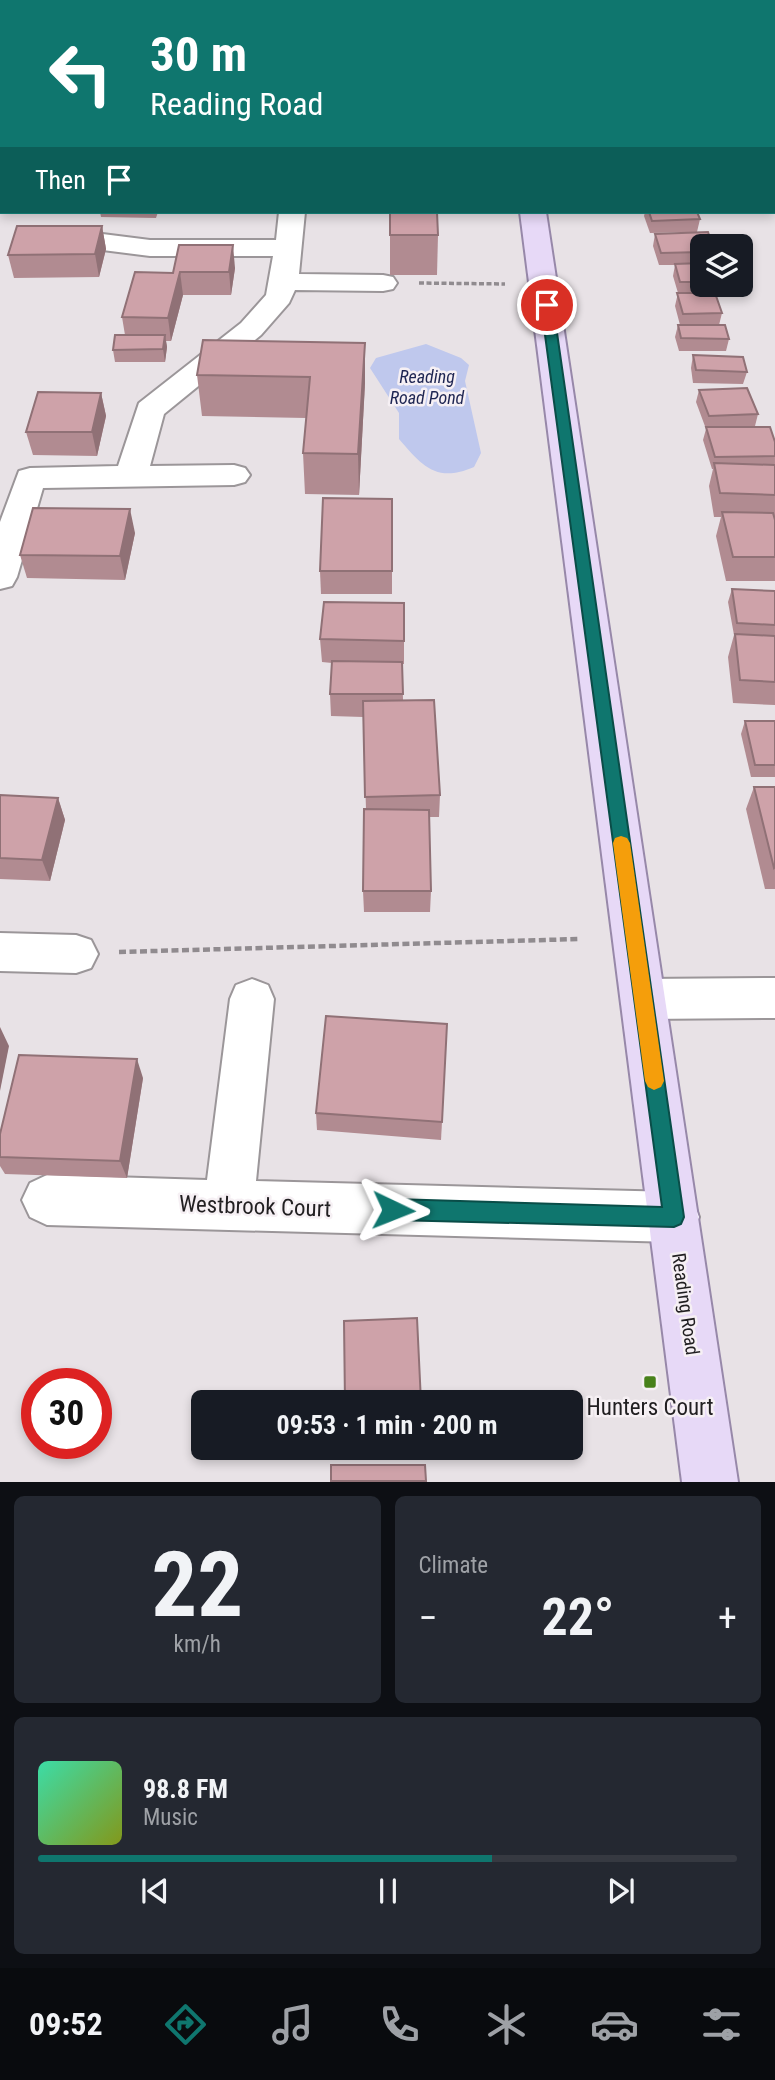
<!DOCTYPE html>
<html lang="en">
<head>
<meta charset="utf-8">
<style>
  body { margin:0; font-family:"Roboto Condensed",sans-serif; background:#242831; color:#f1f3f6; height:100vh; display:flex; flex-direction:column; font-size:26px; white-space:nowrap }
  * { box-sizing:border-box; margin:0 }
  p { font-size:23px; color:#9ea1a6 }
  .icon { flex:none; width:38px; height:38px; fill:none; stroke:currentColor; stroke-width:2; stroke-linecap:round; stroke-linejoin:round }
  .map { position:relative; height:1482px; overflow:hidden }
  .sheet { display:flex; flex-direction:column; gap:14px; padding:14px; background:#0d0f14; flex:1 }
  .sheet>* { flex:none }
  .banner { position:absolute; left:0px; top:0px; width:775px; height:214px; box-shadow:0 4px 10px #0003; background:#0f766e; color:#fff; overflow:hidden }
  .controls { position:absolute; left:690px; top:234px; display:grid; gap:14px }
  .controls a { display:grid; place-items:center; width:63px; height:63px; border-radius:10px; background:#171b24; box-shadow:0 4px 10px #0003; font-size:35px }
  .speed { position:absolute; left:21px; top:1368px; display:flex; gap:14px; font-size:35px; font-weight:700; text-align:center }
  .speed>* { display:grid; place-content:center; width:91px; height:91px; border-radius:50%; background:#171b24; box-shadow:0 4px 10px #0003; line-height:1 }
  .speed .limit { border:10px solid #d22; background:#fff; color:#111 }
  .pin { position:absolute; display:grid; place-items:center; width:60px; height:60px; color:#fff; margin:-30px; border:4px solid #fff; border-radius:50%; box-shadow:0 2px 7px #0007 }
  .me { position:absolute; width:77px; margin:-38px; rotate:92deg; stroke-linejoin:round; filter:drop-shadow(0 0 5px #0008) }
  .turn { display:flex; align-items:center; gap:24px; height:147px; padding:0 35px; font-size:32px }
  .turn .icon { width:91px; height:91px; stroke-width:2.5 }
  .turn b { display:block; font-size:49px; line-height:60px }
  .then { display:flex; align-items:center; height:66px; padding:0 35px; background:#0003; gap:14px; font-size:26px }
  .big { font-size:52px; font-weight:700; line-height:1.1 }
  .sheet .card { flex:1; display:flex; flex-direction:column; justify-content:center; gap:10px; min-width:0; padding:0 24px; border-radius:10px; background:#242831 }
  .sheet .dial { align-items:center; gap:0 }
  .dial b { font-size:91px; line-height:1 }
  .song { display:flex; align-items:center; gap:21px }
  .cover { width:84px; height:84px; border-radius:10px; background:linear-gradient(135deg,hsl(160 70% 55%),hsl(70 70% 35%)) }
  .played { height:7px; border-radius:4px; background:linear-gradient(90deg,#0f766e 65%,#363941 65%) }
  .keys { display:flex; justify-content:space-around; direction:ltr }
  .heat { display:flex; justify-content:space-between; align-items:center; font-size:38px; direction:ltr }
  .sheet .tiles { flex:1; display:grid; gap:14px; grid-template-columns:1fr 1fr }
  .card:last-child { grid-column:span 2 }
  .trip { position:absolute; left:191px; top:1390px; width:392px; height:70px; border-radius:10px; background:#171b24; box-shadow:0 4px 10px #0003; font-weight:700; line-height:70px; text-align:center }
  .tab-bar { display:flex; height:112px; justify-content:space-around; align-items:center; background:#090b0e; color:#9ea1a6 }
  .tab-bar .icon { width:49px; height:49px }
  .tab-bar .current { color:#0f766e }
  .tab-bar b { font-size:32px; color:#f1f3f6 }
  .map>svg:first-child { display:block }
</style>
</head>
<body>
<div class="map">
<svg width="775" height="1482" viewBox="0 0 775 1482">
  <rect width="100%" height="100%" fill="#e8e2e6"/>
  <path fill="#bfc8ed" d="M426,344L461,358L469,365L465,381L481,453L474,467C437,483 423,467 399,439V413L370,368L376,358Z"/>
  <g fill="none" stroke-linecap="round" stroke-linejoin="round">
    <g stroke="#9b9699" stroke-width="4">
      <g id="minor">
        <path d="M10,0H30L9,2Z"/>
        <path d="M720,0H745L719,2Z"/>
        <path d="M0,18H2L0,33Z"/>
        <rect x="0" y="144" width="2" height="14"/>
        <path d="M279,212H305L299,274L383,275L393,277L397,283L393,289L383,291L295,290L289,303L261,335L164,414L150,466L234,465L245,468L250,475L245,482L234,485L43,488L17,577L12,586L0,589V522L19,471L30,468L118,466L139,403L241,323L266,295L273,256H150L55,244L46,242L42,236L46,230L55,228L150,240H276Z"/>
        <path d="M0,933L76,935L91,940L98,954L91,968L76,973L0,971Z"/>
        <path d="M775,978V1018L643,1019L627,1013L621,999L627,985L643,979Z"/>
        <path d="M252,979L268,985L274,999L256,1181L674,1192L692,1199L699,1217L692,1235L674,1242L47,1225L30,1217L22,1200L30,1183L47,1175L207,1180L230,999L236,985Z"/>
      </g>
    </g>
    <g stroke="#9788a9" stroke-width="4">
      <g id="major">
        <rect x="491" y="0" width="20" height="2"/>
        <path d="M520,212H546L738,1482H682Z"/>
      </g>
    </g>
    <path stroke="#908b8f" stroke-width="3.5" stroke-dasharray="5 2.5" stroke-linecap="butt" d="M419,283L505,284"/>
    <path stroke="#908b8f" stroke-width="4.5" stroke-dasharray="7 3.5" stroke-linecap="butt" d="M119,952L580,939"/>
    <use href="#minor" fill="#fff" fill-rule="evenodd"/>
    <use href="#major" fill="#e7d9f7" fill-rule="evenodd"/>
  </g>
  <g fill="#b18b91">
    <path d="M775,0V46L774,45V2Z"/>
    <path d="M2,77V130H0V80Z"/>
    <path d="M100,212H158L156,218L101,217Z"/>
    <path d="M390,212L438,235L437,275H390Z"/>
    <path d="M645,212H697L700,219L697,232L650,233L644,216Z"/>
    <path d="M102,226L106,249L99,277L14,278L8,255Z"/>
    <path d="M655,234L702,247V285H740V270L744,281L741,293L715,294L722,313L719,325L729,339L726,351H679L675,337L678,325H680L675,306L678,293L673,276L675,265H659L653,246Z"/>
    <path d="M235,268L231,295H183L171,341H166L167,347L165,362H115L113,350L125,335L122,317L173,273Z"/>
    <path d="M365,343V383L359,495L305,494L303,453L306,418L202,416L197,375Z"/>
    <path d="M693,355L747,372L743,384L693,383L691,368Z"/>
    <path d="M699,390L758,414L755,426L775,442V581H726L716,536L721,517H714L709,486L713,469H712L703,440L706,429L696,402Z"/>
    <path d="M101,393L106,416L97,456L33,455L26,432Z"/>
    <path d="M392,499V594H321L320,571Z"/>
    <path d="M135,533L125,580L27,578L20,555Z"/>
    <path d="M732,589L775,591V705L733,703L728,657L734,635L728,602Z"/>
    <path d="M404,603V664H402L403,700L440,795L439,817H429L431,891L430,912H364L363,891L366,809L363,717L331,716L330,694L332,663L322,662L320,639Z"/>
    <path d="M745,721H775V777H751L741,734Z"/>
    <path d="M754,787H775V889H765L746,809Z"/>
    <path d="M0,795L58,798L65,820L50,881L0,879Z"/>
    <path d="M143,1078L127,1178L5,1174L0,1166V1134Z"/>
    <path d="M316,1113L442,1122L441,1140L317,1130Z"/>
  </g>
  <g fill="#907176">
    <path d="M102,226L106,249L99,277L95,254Z"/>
    <path d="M233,245L235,268L231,295L229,272Z"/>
    <path d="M180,272L183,295L171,341L168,318Z"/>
    <path d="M165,335L167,347L165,362L163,349Z"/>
    <path d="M365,343V383L359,495L358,454Z"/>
    <path d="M101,393L106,416L97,456L92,432Z"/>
    <path d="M130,509L135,533L125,580L120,556Z"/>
    <path d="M58,798L65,820L50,881L42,860Z"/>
    <path d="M0,1027L9,1046L0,1091Z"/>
    <path d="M137,1059L143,1078L127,1178L120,1161Z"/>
  </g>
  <g fill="#cea2a9" stroke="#907176" stroke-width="2">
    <path d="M366,0H412L411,2H365Z"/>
    <rect x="568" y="0" width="33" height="2"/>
    <path d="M775,0V23L774,22V2H769Z"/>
    <rect x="0" y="80" width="2" height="29"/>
    <path d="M390,212H437L438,235H390Z"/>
    <path d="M649,212H697L700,219L652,221Z"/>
    <path d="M17,226H102L95,254L8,255Z"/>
    <path d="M708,232L713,247H702V252L661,253L655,234Z"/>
    <path d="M179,245H233L229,272H180L168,318L122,317L135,272L173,273Z"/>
    <path d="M702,263V282H680L675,264Z"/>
    <path d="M740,270L744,281H740Z"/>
    <path d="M677,293H715L722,313L683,314Z"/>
    <path d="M678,325H725L729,339L681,338Z"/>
    <path d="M115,335H165L163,349L113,350Z"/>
    <path d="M203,340L365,343L358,454L303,453L310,377L197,375Z"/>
    <path d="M693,355L743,357L747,372L696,370Z"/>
    <path d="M747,388L758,414L709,416L699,390Z"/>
    <path d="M38,392L101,393L92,432H26Z"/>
    <path d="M706,427H770L775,442V456L715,457Z"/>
    <path d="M714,463L775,465V495L720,493Z"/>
    <path d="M323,498L392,499V571H320Z"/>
    <path d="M33,508L130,509L120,556L20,555Z"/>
    <path d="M722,512L773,513L775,520V557H733Z"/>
    <path d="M732,589L775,591V625L737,623Z"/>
    <path d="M324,602L404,603V641L320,639Z"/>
    <path d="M735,634L775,636V682L740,680Z"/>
    <path d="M332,661L402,662L403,694H330Z"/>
    <path d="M434,700L440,795L365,797L363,701Z"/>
    <path d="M745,721H775V765H755Z"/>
    <path d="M754,787H775V867L774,868Z"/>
    <path d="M0,795L58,798L42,860L0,858Z"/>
    <path d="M364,809L429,810L431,891H363Z"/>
    <path d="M326,1016L447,1024L442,1122L316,1113Z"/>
    <path d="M19,1055L137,1059L120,1161L0,1157V1134Z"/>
    <path d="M417,1318L421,1402H345L344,1321Z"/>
    <path d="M331,1465H425L426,1481H331Z"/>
  </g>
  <path fill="#0f766e" stroke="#0a4d48" stroke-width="2" d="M547,302L553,305L684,1217L681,1224L674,1227L393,1220L385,1217L382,1210L385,1203L393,1199L662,1207L541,305Z"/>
  <path fill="#f59e0b" d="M621,836L627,838L630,843L664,1081L661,1087L654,1090L648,1087L645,1081L613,843L615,838Z"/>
  <rect fill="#48811b" stroke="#f6f0f4" stroke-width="2.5" x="643" y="1375" width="14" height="14" rx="3.5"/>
  <g text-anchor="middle" stroke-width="5" stroke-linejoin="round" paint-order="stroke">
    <g font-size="18" font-style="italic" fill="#1e2552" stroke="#f6f0f4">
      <text x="427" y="383">Reading<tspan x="427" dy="21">Road Pond</tspan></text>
    </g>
    <g font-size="19" fill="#211f21" stroke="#f6f0f4">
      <text transform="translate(686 1304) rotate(82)" y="7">Reading Road</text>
    </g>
    <g font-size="23" fill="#211f21" stroke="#f6f0f4">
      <text transform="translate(255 1206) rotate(2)" y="8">Westbrook Court</text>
    </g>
    <g font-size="23" fill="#211f21" stroke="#f6f0f4">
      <text x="650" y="1415">Hunters Court</text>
    </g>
  </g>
</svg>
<div class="controls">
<a><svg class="icon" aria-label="layers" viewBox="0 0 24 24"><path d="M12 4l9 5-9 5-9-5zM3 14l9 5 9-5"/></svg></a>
</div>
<div class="speed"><div class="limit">30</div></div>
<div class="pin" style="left:547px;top:305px;background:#d93025"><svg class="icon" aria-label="arrive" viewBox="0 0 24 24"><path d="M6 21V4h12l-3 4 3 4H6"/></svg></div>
<svg class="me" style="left:393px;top:1210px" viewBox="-20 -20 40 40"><path d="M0-17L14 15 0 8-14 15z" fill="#0f766e" stroke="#fff" stroke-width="4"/></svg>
<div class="trip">09:53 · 1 min · 200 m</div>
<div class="banner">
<div class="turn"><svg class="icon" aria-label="left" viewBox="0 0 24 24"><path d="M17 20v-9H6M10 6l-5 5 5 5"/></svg><div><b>30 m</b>Reading Road</div></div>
<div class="then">Then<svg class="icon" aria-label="arrive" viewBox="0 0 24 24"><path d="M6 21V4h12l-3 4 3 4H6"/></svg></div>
</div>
</div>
<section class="sheet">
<div class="tiles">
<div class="card dial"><b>22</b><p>km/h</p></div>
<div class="card"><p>Climate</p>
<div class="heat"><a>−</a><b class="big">22°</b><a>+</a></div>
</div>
<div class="card">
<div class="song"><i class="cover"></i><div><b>98.8 FM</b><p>Music</p></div></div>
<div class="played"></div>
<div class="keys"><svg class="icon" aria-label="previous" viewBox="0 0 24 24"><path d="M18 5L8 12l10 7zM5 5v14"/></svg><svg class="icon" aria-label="pause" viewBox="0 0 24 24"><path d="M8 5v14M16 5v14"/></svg><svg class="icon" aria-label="next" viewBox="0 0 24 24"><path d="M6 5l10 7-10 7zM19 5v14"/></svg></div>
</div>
</div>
</section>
<nav class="tab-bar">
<b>09:52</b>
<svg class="icon current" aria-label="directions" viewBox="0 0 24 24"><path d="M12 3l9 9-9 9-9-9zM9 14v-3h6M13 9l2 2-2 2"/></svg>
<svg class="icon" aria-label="music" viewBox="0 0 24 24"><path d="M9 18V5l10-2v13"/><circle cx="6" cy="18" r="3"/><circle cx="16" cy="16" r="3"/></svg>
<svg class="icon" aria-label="phone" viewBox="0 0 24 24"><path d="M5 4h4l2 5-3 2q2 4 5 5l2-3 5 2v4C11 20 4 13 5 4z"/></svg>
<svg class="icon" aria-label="climate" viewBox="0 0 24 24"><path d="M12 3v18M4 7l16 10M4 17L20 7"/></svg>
<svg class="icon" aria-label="car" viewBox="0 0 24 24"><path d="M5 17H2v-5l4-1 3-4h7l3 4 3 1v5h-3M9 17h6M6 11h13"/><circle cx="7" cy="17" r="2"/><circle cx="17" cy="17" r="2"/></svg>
<svg class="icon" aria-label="filters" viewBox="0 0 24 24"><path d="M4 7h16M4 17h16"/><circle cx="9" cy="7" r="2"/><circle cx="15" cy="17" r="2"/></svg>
</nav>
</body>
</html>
